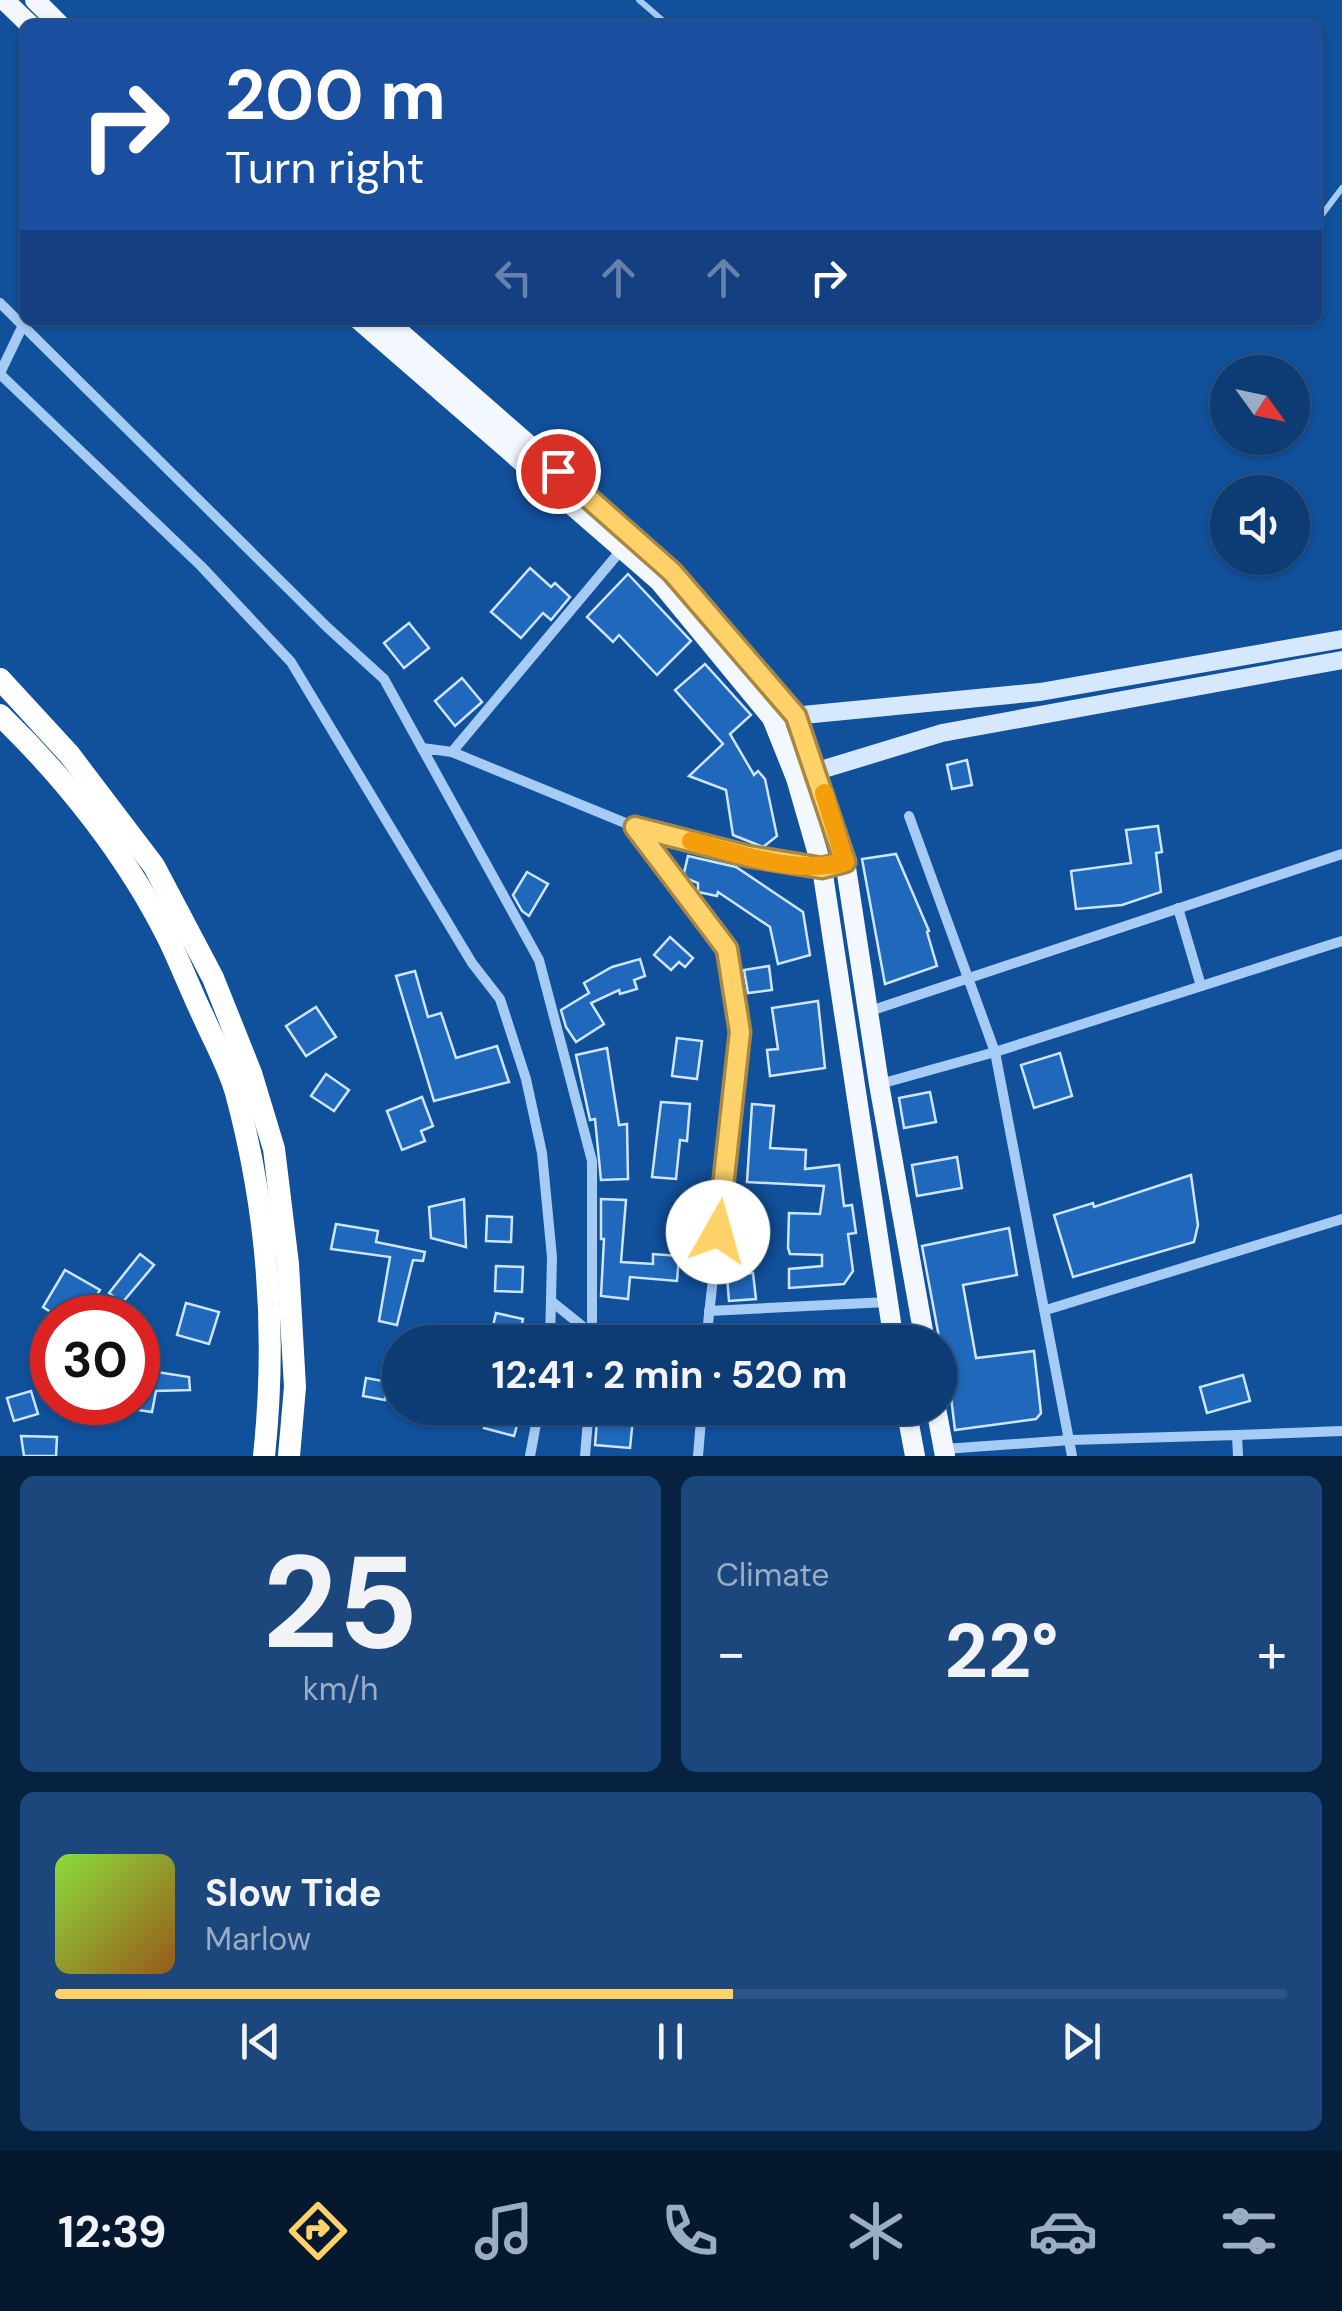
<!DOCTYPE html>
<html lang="en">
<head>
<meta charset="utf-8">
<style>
  body { margin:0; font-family:"DM Sans",sans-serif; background:#1b477c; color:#f1f3f6; height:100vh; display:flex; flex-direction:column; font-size:38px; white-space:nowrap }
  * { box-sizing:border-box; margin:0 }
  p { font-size:32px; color:#9aadc5 }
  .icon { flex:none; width:55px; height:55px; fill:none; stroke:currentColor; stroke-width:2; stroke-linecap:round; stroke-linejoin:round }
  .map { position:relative; height:1456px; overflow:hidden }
  .details { display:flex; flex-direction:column; gap:20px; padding:20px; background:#072140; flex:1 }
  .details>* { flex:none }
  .banner { position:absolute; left:20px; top:20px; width:1302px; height:305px; border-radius:15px; box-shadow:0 2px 8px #0004,0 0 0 2px #2d5686; background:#1a4fa0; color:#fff; overflow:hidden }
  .needle { width:65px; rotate:123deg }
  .fabs { position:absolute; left:1210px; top:355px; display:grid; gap:20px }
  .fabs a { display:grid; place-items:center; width:100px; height:100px; border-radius:50%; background:#0d3c74; box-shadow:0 2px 8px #0004,0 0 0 2px #2d5686; font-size:50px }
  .speed { position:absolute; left:30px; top:1295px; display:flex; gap:20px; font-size:50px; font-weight:700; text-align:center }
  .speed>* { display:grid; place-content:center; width:130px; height:130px; border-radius:50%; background:#0d3c74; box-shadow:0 2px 8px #0004,0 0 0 2px #2d5686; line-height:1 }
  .speed .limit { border:15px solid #d22; background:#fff; color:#111 }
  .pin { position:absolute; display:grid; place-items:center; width:85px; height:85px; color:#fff; margin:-42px; border:5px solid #fff; border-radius:50%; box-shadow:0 2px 10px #0007 }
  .me { position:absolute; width:110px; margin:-55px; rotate:7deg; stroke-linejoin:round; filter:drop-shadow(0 0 8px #0008) }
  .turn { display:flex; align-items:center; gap:35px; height:210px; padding:0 40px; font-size:45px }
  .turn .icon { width:130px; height:130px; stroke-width:2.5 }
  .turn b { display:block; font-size:70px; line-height:85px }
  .lanes { display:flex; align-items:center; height:95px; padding:0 40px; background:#0003; justify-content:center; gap:50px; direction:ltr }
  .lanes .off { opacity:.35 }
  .big { font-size:75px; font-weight:700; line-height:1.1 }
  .details .widget { flex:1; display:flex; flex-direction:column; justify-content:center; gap:15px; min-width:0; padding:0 35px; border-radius:15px; background:#1b477c }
  .details .dial { align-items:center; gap:0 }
  .dial b { font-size:130px; line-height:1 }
  .song { display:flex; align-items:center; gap:30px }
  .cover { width:120px; height:120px; border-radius:15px; background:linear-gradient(135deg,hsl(90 70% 55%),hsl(30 70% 35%)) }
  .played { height:10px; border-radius:5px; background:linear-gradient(90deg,#ffd169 55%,#2d5686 55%) }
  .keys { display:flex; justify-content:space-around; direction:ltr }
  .heat { display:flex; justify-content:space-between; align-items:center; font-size:55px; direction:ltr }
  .details .tiles { flex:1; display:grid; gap:20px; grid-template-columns:1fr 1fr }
  .widget:last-child { grid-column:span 2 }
  .trip { position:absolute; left:382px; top:1325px; width:575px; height:100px; border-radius:50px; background:#0d3c74; box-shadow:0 2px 8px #0004,0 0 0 2px #2d5686; font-weight:700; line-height:100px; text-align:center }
  .tab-bar { display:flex; height:160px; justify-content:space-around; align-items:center; background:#05182e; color:#9aadc5 }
  .tab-bar .icon { width:70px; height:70px }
  .tab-bar .active { color:#ffd169 }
  .tab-bar b { font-size:45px; color:#f1f3f6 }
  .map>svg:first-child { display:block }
</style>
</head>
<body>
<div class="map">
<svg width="1342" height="1456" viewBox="0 0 1342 1456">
  <rect width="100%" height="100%" fill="#11509b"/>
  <g fill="#1f68bb" stroke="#cee5fe" stroke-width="2.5">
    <path d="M530,568L551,587L555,583L570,597L551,620L543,613L521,638L491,612Z"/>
    <path d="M628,574L691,641L657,675L619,635L613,642L587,617Z"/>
    <path d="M409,623L429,648L404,668L384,643Z"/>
    <path d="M705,664L751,715L730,734L754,775L758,771L765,779L777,836L763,847L733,835L726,790L689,776L723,744L675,690Z"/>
    <path d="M462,678L482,702L455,726L435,701Z"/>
    <path d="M967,760L972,785L952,789L947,765Z"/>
    <path d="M1158,826L1162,852L1156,853L1161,892L1122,905L1076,909L1071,871L1131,863L1126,830Z"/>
    <path d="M896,854L929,931L927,932L937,966L885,984L862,859Z"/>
    <path d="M688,856L736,867L803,912L810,955L778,964L770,927L718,892L717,896L698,892V883L683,877Z"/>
    <path d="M527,872L548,884L529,916L522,911L513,895Z"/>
    <path d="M670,937L693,958L685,967L679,962L671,970L654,955Z"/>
    <path d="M640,959L645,976L634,980L637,989L620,994L619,990L591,1003L604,1024L576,1042L566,1027L561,1010L589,993L584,983L612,967Z"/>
    <path d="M769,966L772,990L748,993L744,970Z"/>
    <path d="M415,971L428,1017L441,1013L456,1058L497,1046L509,1082L434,1101L396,976Z"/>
    <path d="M818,1001L825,1068L770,1076L767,1050L778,1049L772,1008Z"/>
    <path d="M316,1007L336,1037L306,1056L286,1026Z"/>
    <path d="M677,1038L702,1041L697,1079L672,1076Z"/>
    <path d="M607,1048L619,1125L627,1124L628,1179L601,1180L595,1119L590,1120L576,1055Z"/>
    <path d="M1060,1053L1072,1096L1034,1108L1021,1065Z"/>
    <path d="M326,1074L349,1090L334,1111L311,1096Z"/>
    <path d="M930,1092L936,1122L904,1128L899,1098Z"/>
    <path d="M422,1097L433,1126L421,1131L425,1141L402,1150L387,1111Z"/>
    <path d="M661,1102L690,1104L687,1141L680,1140L676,1179L652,1177Z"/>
    <path d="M752,1104L774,1106L770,1148L806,1150L805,1169L839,1165L844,1206L852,1205L856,1233L848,1234L853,1271L844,1284L789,1288V1269L822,1266V1255L790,1254L788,1248L789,1213L820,1214L824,1186L747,1182Z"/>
    <path d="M957,1157L962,1188L917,1196L912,1165Z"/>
    <path d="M1191,1175L1198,1225L1194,1242L1073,1277L1054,1215L1093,1203L1094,1207Z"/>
    <path d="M464,1199L466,1247L431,1238L429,1207Z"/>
    <path d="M601,1199L626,1200L621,1262L653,1264V1254L679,1256L677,1281L630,1277L628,1299L601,1296L604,1239H601Z"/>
    <path d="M737,1208H752L753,1217H759L758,1253L728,1252L730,1216L736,1217Z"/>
    <path d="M487,1216L512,1217L511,1242L486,1241Z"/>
    <path d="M336,1224L378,1231L376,1242L425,1252L423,1261L413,1260L397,1325L379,1321L390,1257L331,1249Z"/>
    <path d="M1009,1228L1017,1275L963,1285L976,1358L1034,1351L1041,1413L1036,1419L955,1430L945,1347L941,1348L922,1246Z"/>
    <path d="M140,1254L154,1265L122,1303L109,1293Z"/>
    <path d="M496,1266L523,1267L522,1292L495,1291Z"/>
    <path d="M65,1270L100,1290L83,1318H60L43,1307Z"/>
    <path d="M753,1273L756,1299L729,1301L727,1276Z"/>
    <path d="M186,1303L219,1312L209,1344L177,1335Z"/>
    <path d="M496,1313L523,1319L518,1342L490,1339Z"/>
    <path d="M138,1369L189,1377L190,1390L156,1391L152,1412L138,1410Z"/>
    <path d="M1243,1375L1250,1401L1207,1413L1200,1387Z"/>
    <path d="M366,1378L400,1384V1396L386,1394L385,1400L363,1396Z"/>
    <path d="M31,1391L38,1414L14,1421L7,1398Z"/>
    <path d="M490,1408H522L514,1436L484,1428Z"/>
    <path d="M598,1408H634L630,1448L595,1445Z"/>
    <path d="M21,1436L57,1437L56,1456H24Z"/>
  </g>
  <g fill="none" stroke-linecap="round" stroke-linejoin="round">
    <g stroke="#a6cbf4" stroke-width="6">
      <path d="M639,0L668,25"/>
      <path d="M1318,220L1342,188"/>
    </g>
    <g stroke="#a6cbf4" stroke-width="10">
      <path d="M0,303L328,628L384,679L422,748"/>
      <path d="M0,373L25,321"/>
      <path d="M0,374L201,566L291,662L472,963L500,999L526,1079L542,1153L552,1257L550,1342"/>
      <path d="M452,752L622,549"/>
      <path d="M909,816L995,1052L1072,1456"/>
      <path d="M635,828L727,949L740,1032L706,1342"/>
      <path d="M1178,908L1201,986"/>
      <path d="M870,1011L1342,854"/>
      <path d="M880,1084L995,1052L1342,941"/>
      <path d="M551,1301L592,1334"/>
      <path d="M1046,1310L1342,1219"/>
      <path d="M709,1311L887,1302"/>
      <path d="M592,1342V1161L539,960L422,748L452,752L635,827L748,856L820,868"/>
      <path d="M1237,1435L1342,1431"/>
      <path d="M944,1449L1071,1440L1237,1435L1238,1456"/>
      <path d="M530,1456L539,1408"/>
      <path d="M585,1456L589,1408"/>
      <path d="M698,1456L702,1408"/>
    </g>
    <g stroke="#d6e8fd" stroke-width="18">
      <path d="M772,718L1040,692L1342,639"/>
      <path d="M801,776L942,733L1342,660"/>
    </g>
    <g stroke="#f3f8ff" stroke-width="20">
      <path d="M4,0L30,25"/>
      <path d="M35,0L60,25"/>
      <path d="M359,320L659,581L772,718L796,778L822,868L894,1342"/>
      <path d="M386,320L673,571L796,716L845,861L879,1084L925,1342"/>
      <path d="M906,1408L915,1456"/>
      <path d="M936,1408L945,1456"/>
    </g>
    <g stroke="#fff" stroke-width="22">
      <path d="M0,679L69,754L154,866L213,978L251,1073L274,1149L288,1264L295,1387L289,1456"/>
      <path d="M0,715C66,779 128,857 169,940C181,965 191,991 203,1016C214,1041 229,1067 236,1093C268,1212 277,1334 264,1456"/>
    </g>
  </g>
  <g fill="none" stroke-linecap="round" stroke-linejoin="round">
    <g stroke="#a68844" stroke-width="25">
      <path id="route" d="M558,471L672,572L796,716L845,862L822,868L748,856L635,827L727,949L740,1032L718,1232"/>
    </g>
    <use href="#route" stroke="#ffd169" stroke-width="18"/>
    <path stroke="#f59e0b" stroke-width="18" d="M691,841C739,854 796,875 845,862L824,793"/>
  </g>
</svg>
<div class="fabs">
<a><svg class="needle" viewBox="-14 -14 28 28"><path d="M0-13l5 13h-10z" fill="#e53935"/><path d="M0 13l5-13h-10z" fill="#9aadc5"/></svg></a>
<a><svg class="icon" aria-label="sound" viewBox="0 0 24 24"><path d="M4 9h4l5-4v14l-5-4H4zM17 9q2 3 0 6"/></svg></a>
</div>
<div class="speed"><div class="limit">30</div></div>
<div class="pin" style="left:558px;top:471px;background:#d93025"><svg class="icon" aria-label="arrive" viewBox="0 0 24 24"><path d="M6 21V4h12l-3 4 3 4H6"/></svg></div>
<svg class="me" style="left:718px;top:1232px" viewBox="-20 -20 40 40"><circle r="19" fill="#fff"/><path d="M0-13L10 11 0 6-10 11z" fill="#ffd169"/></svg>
<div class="trip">12:41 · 2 min · 520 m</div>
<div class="banner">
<div class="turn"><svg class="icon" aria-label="right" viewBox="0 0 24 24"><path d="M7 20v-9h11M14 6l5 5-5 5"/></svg><div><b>200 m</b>Turn right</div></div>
<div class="lanes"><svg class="icon off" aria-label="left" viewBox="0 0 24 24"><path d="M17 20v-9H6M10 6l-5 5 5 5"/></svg><svg class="icon off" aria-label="ahead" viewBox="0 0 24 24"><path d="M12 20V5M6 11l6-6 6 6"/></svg><svg class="icon off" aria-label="ahead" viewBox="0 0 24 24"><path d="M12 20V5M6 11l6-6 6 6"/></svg><svg class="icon" aria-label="right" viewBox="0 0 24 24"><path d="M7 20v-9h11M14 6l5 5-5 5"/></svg></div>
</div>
</div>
<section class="details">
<div class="tiles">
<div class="widget dial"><b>25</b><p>km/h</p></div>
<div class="widget"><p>Climate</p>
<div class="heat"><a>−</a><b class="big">22°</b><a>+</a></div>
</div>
<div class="widget">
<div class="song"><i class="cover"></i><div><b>Slow Tide</b><p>Marlow</p></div></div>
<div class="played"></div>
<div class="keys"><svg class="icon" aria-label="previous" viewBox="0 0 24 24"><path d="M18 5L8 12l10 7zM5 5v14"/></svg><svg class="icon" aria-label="pause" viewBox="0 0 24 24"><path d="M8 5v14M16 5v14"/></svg><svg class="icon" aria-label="next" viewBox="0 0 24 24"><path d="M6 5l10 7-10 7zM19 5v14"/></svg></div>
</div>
</div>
</section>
<nav class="tab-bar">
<b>12:39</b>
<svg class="icon active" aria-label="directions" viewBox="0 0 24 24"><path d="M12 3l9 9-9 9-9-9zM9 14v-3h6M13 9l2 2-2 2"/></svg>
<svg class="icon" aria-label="music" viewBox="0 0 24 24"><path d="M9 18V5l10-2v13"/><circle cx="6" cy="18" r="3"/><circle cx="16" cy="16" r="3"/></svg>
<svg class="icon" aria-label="phone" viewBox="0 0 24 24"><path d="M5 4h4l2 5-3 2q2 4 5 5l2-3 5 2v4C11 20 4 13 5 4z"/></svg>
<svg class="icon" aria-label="climate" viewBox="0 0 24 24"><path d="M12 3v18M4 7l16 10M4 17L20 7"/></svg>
<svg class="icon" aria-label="car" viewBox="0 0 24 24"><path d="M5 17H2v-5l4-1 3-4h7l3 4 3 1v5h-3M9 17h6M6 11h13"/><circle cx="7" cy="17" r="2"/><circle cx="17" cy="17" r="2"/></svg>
<svg class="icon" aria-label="filters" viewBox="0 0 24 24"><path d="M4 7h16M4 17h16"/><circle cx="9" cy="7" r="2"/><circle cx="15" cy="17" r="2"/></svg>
</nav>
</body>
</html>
